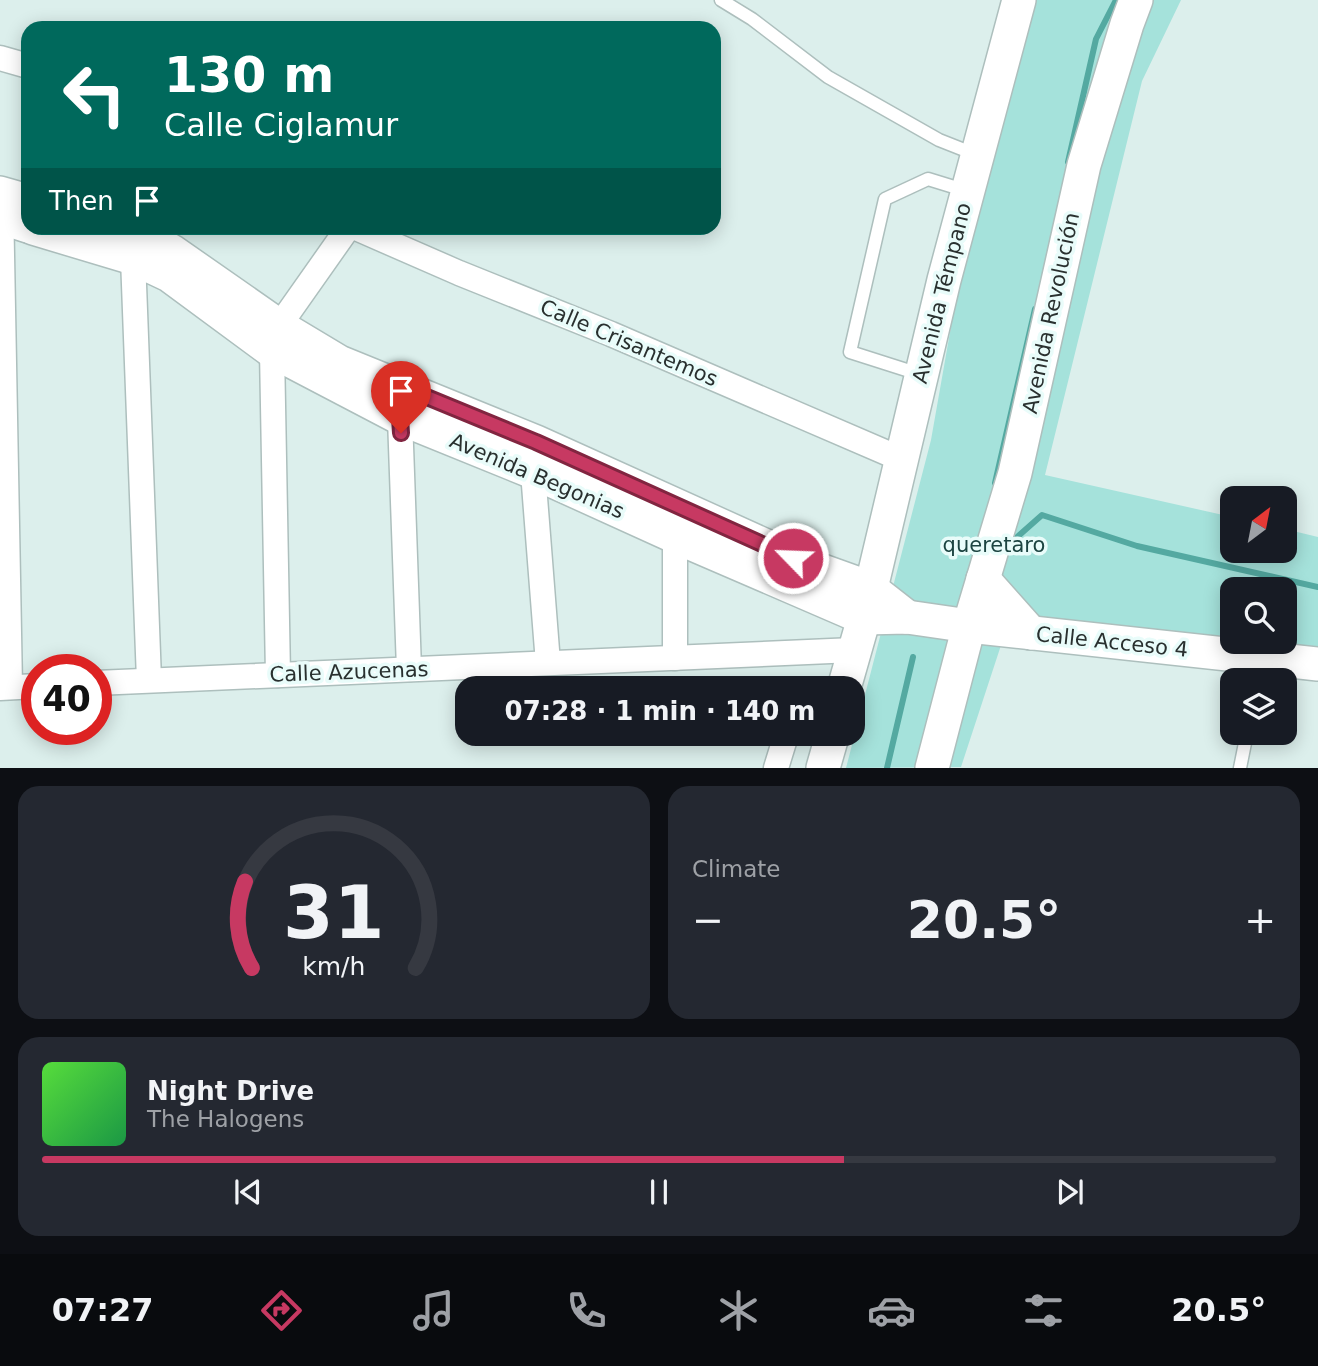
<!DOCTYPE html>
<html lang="en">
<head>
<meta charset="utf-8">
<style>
  body { margin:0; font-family:"DejaVu Sans",sans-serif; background:#242831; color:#f1f3f6; height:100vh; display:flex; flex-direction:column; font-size:26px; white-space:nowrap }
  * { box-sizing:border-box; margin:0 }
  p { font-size:23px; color:#9ea1a6 }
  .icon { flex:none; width:38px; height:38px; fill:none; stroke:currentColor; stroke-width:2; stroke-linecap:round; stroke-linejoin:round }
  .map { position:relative; height:768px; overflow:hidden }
  .details { display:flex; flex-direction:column; gap:18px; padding:18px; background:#0d0f14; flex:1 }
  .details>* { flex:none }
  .guide { position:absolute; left:21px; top:21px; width:700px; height:214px; border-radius:21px; box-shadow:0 4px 18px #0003; background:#00695c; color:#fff; overflow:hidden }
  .needle { width:46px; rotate:32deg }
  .fabs { position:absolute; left:1220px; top:486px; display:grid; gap:14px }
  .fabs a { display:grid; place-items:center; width:77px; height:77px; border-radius:14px; background:#171b24; box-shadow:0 4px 18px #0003; font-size:35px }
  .speed { position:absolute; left:21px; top:654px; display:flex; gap:14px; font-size:35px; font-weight:700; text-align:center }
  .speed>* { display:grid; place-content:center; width:91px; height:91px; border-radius:50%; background:#171b24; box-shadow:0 4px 18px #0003; line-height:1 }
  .speed .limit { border:10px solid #d22; background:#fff; color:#111 }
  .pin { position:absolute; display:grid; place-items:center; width:60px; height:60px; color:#fff; margin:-72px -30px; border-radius:50% 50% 50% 0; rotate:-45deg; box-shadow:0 0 7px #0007 }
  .pin .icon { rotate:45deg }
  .me { position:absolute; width:77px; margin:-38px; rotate:294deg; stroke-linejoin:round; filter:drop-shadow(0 0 5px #0008) }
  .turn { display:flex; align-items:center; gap:24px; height:147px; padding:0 28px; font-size:32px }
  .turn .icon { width:91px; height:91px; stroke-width:2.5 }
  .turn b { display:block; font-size:49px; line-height:60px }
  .then { display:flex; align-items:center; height:66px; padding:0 28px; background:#0003; gap:14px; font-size:26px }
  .big { font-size:52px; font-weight:800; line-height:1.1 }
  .details .widget { flex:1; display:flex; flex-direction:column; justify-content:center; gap:10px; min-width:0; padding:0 24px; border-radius:21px; background:#242831 }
  .details .dial { align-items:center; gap:0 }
  .dial svg { height:182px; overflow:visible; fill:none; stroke:#363941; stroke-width:7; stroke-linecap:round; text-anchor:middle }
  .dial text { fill:#f1f3f6; stroke:none }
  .song { display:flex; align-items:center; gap:21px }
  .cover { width:84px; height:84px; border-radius:10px; background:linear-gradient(135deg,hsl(110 70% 55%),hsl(140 70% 35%)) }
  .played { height:7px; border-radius:4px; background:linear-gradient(90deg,#c73962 65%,#363941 65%) }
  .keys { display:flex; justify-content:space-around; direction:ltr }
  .heat { display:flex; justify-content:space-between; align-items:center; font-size:38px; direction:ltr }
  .details .tiles { flex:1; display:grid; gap:18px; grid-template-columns:1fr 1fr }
  .widget:last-child { grid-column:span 2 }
  .trip { position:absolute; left:455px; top:676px; width:410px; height:70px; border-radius:21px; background:#171b24; box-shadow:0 4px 18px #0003; font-weight:800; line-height:70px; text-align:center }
  .dock { display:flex; height:112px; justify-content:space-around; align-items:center; background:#090b0e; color:#9ea1a6 }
  .dock .icon { width:49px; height:49px }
  .dock .active { color:#c73962 }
  .dock b { font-size:32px; color:#f1f3f6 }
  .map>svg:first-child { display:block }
</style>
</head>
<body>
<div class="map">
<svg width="1318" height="768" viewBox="0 0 1318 768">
  <rect width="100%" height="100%" fill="#dcefec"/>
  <path fill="#a5e2db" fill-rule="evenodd" d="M1031,0H1181L1142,81L1045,475L1232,517V551H1284L1285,529L1318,537V666L1006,630L961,767L846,768L931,440L988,117ZM1232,590H1284V642H1232Z"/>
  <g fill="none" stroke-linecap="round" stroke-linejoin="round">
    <g stroke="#54a9a1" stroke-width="6">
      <path d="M1068,162L1096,39L1116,0"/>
      <path d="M995,483L1035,309"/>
      <path d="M1007,546L1042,515L1137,546L1318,587"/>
      <path d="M887,768L913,657"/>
    </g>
    <g stroke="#adbfbd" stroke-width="15">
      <g id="lane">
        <path d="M721,0L752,19L828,77L939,140L977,155"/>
        <path d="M919,374L850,352L885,199L928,179L967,191"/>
        <path d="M1240,768L1247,733"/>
      </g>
    </g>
    <g stroke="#adbfbd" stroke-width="27">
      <g id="street">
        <path d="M0,58L28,66"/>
        <path d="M1,201L10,687"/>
        <path d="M356,228L459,273L611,334L901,459"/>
        <path d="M137,243L133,258L149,680"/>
        <path d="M403,403L400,418L409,669"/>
        <path d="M534,460L533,472L548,663"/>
        <path d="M675,520V658"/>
        <path d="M278,675L272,351L279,326L348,228"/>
        <path d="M96,683L854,650"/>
        <path d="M0,688L37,686"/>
        <path d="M776,768L784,742"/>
      </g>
    </g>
    <g stroke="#adbfbd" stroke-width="36">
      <g id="secondary">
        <path d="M0,193L28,201"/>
        <path d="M0,217L28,226"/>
        <path d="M33,228L133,258L169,275L272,351L400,418L533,472L674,536L864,618L907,617L969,626L1318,664"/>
        <path d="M122,228L139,232L173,252L279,326L339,362L536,442L817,569L870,588L907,617"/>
        <path d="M983,579L1031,633"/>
        <path d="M844,688L864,618L944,280L1019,0"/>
        <path d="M823,768L833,733"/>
        <path d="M932,768L969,626L1015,473L1084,165L1127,24L1136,0"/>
      </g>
    </g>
    <use href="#lane" stroke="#fff" stroke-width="12"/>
    <use href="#street" stroke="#fff" stroke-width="24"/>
    <use href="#secondary" stroke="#fff" stroke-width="33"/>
  </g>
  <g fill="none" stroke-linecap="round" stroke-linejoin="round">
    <g stroke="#812540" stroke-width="18">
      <path id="route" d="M401,433L400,418L405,388L536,442L793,558"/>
    </g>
    <use href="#route" stroke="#c73962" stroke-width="12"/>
  </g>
  <g text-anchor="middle" stroke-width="7" stroke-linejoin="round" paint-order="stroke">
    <g font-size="21" fill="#29302f" stroke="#e9fcfa">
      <text transform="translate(942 293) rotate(-76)" y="7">Avenida Témpano</text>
      <text transform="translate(1051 313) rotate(-78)" y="7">Avenida Revolución</text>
      <text transform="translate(629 343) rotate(23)" y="7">Calle Crisantemos</text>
      <text transform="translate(537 476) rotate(23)" y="7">Avenida Begonias</text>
      <text transform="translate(1112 642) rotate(6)" y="7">Calle Acceso 4</text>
      <text transform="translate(349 672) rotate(-2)" y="7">Calle Azucenas</text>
    </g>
    <g font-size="21" fill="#1c4441" stroke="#e9fcfa">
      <text x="994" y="552">queretaro</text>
    </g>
  </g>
</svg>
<div class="fabs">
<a><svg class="needle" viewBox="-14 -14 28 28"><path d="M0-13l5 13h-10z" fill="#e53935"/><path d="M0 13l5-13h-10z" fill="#9ea1a6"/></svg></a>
<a><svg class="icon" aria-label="search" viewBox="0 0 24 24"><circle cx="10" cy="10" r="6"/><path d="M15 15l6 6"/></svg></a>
<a><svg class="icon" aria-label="layers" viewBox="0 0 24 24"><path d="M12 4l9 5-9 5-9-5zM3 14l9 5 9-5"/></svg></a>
</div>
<div class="speed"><div class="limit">40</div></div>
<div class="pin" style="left:401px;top:433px;background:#d93025"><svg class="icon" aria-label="arrive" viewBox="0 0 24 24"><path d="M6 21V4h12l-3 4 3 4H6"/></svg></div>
<svg class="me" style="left:793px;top:558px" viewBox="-20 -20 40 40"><circle r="17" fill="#c73962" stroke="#fff" stroke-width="3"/><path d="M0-11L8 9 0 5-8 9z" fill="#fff"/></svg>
<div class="trip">07:28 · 1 min · 140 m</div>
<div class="guide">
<div class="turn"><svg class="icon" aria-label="left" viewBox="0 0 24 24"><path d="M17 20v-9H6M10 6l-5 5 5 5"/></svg><div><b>130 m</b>Calle Ciglamur</div></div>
<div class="then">Then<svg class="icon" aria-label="arrive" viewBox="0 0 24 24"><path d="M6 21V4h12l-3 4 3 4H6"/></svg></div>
</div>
</div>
<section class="details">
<div class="tiles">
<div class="widget dial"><svg viewBox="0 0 100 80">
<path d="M14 69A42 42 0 1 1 86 69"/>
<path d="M14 69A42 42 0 0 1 11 31" stroke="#c73962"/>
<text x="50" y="56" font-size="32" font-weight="700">31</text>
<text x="50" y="72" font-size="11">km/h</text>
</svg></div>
<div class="widget"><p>Climate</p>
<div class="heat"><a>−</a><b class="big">20.5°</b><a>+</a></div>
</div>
<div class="widget">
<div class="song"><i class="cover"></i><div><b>Night Drive</b><p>The Halogens</p></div></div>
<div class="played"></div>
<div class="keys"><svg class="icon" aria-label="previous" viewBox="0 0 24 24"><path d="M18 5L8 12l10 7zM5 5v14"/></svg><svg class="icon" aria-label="pause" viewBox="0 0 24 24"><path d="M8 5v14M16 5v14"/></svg><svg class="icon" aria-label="next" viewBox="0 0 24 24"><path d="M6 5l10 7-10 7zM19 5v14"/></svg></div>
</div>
</div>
</section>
<nav class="dock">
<b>07:27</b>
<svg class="icon active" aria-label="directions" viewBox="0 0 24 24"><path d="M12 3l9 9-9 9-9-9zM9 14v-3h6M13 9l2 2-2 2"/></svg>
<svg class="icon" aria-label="music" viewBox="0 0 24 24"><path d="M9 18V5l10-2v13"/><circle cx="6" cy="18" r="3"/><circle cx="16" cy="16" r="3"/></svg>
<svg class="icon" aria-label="phone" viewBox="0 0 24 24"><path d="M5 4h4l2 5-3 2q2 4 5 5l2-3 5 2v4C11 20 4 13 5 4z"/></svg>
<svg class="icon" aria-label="climate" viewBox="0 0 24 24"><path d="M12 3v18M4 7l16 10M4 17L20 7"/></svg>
<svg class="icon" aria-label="car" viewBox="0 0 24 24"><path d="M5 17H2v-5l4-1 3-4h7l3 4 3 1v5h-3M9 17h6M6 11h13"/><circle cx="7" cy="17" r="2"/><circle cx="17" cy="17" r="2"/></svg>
<svg class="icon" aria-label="filters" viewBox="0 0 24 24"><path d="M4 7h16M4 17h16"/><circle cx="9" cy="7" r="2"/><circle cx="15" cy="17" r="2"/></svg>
<b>20.5°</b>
</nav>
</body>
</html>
